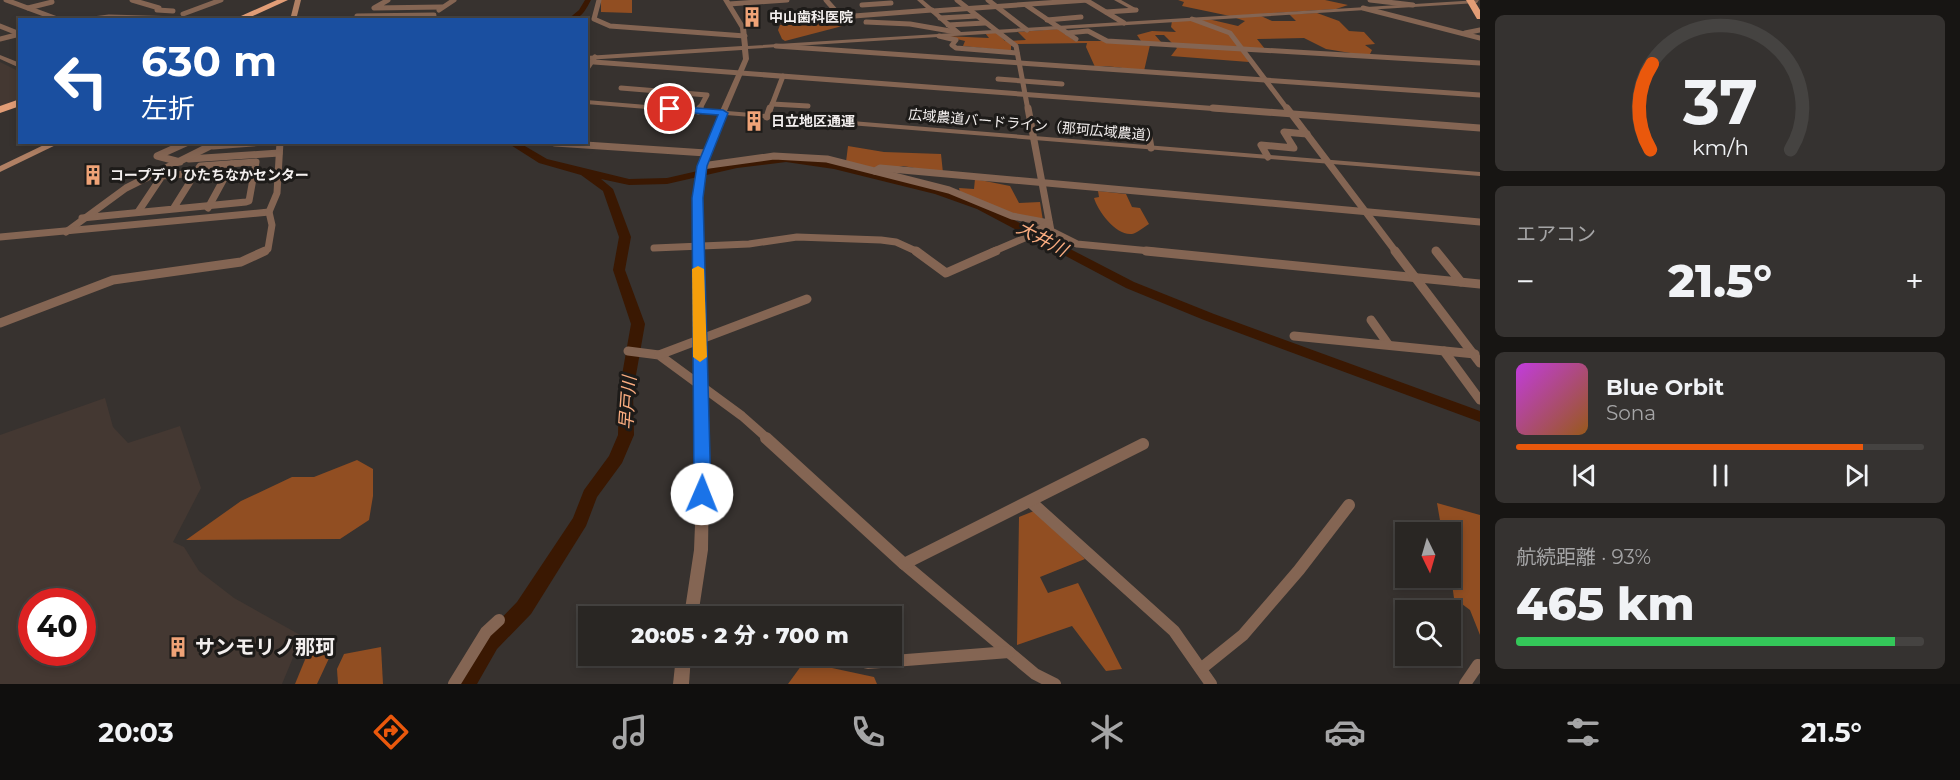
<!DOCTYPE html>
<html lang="ja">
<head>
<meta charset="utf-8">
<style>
  body { margin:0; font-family:Montserrat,"Noto Sans JP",sans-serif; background:#353230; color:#f1f3f6; height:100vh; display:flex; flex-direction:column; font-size:22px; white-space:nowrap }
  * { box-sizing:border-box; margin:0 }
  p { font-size:20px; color:#a5a5a6 }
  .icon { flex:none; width:33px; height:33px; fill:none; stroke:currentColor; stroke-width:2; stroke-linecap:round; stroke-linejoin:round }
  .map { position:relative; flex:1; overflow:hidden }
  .side { display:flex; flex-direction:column; gap:15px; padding:15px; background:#171513; width:480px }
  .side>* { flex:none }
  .hud { position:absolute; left:18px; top:18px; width:570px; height:126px; border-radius:0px; box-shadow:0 3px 9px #0003,0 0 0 2px #454341; background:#1a4fa0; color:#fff; overflow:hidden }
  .needle { width:39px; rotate:175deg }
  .fabs { position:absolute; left:1395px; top:522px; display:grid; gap:12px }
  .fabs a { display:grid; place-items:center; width:66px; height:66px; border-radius:0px; background:#292623; box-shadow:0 3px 9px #0003,0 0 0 2px #454341; font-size:30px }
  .speed { position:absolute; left:18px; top:588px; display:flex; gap:12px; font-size:30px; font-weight:700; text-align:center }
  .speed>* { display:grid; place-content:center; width:78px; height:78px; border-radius:50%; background:#292623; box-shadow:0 3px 9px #0003,0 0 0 2px #454341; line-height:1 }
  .speed .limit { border:9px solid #d22; background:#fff; color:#111 }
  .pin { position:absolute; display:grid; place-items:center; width:51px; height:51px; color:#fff; margin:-26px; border:3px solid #fff; border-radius:50%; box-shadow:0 2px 6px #0007 }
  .me { position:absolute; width:66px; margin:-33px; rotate:1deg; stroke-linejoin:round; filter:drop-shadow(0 0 4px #0008) }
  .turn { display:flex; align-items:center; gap:21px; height:126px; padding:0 24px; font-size:27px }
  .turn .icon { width:78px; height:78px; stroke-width:2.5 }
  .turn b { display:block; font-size:42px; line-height:51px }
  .big { font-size:45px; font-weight:800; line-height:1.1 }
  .side .card { flex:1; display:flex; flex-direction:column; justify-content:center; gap:9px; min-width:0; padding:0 21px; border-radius:9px; background:#353230 }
  .side .dial { align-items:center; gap:0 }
  .dial svg { height:156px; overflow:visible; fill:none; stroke:#454341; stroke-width:7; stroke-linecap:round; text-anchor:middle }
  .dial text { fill:#f1f3f6; stroke:none }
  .song { display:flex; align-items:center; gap:18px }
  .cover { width:72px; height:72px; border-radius:9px; background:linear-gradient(135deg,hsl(290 70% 55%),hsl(30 70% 35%)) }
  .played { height:6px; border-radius:3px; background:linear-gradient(90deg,#ea580c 85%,#454341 85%) }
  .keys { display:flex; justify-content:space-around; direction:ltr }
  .heat { display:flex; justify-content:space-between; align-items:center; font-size:33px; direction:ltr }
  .charge { height:9px; border-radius:4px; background:linear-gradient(90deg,#34c759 93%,#454341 0) }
  .trip { position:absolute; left:578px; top:606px; width:324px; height:60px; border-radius:0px; background:#292623; box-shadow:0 3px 9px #0003,0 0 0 2px #454341; font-weight:800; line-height:60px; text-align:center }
  .tab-bar { display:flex; height:96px; justify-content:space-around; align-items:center; background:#100f0e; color:#a5a5a6 }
  .tab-bar .icon { width:42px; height:42px }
  .tab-bar .current { color:#ea580c }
  .tab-bar b { font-size:27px; color:#f1f3f6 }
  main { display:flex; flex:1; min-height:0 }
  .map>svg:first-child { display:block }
</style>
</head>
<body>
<main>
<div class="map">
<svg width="1480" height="684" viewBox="0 0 1480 684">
  <rect width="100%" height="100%" fill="#37322f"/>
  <g fill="#443832" fill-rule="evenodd">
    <path d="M0,62L20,72L19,100L0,108Z"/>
    <path d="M105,398L113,427L128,443L180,426L201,488L173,542L184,547L199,571L234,598L302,636L282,684H0V435ZM32,602H82V652H32Z"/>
  </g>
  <g fill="#914e22">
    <path d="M601,0H632V13L601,12Z"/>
    <path d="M1178,0H1325L1348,5L1336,9L1230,16L1182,6L1184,2Z"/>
    <path d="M1317,13L1339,21L1349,31L1364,32L1375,44L1365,45L1372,50L1369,56L1326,49L1304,38L1257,39L1265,49L1240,47L1249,62L1171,56L1177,48L1164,35H1155L1161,42L1150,45L1144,71C1126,70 1113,64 1095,67L1086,47L1087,43L1018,44L1011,46V51L963,46L965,41L944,36L989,38L985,33L996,32L1005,41L1026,40L1018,32L1058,29L1075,41H1141L1137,35L1152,31L1176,32L1171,27L1172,21L1208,19L1238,26L1245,21L1233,17L1261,16L1272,21H1296L1289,14Z"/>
    <path d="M842,19L854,23L785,41L782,39L778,30L780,25Z"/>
    <path d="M848,146L884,152L941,154L943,173L903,166L885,170L846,162Z"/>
    <path d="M975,179L1010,186L1019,203L1040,202L1043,221L1013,215L960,192L959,188L974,189Z"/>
    <path d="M1098,191L1126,194L1132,207L1140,208L1149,224C1144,227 1137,233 1132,234C1116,236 1098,211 1094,198L1099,197Z"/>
    <path d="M357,460L373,469V496L369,520L340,539L186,540L241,501L292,477H314Z"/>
    <path d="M1437,503L1480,515V635L1470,610L1454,598L1451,577L1450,532H1442Z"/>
    <path d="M1034,511L1085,559L1040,577L1048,593L1078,583L1122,669L1106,671L1072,626L1017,645L1019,517Z"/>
    <path d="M381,647L383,684H338L337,669L344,654Z"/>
    <path d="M309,650L331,654L317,684H295Z"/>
    <path d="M804,662L874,677L877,684H788Z"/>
  </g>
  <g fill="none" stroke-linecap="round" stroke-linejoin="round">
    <g fill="#3a1802" fill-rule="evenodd">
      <path d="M585,0H591C585,11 581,20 567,20L579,10Z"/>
      <path d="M506,142H518L547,159L629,179L667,178L737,162L786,156L834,163L943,190L985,205L1134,282L1214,314L1480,411V422L1204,320L1126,288L977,209L935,194L834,169L786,162L737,168L667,184L629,185L601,179L613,189L631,237L625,270L645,324L633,392L634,435L622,463L597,497L586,526L531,614L497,649L477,684H456L483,637L517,602L573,518L584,490L609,456L618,435L619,392L631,324L613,270L619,237L603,191L581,175L539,163Z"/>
    </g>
    <g stroke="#846553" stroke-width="5">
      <path d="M6,0L60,20"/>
      <path d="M132,0L159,8"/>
      <path d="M388,0L374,8L442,7"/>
      <path d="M599,0L594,19L610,26L745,36"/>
      <path d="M826,0L841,17L932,10"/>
      <path d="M957,0L1016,46L1028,110"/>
      <path d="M988,0L1027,30"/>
      <path d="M1086,0L1124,23"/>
      <path d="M1370,0L1413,5"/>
      <path d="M729,4L787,0"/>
      <path d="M862,5L891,3"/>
      <path d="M1026,5L1076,39"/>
      <path d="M28,8L52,2"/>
      <path d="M1363,8L1480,38"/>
      <path d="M157,10L173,11"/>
      <path d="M439,10L454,0"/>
      <path d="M933,11L1088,0"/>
      <path d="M1106,12L1136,10"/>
      <path d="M183,14L221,0"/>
      <path d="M775,15L799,13"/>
      <path d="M357,16L434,15"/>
      <path d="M940,18L977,16"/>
      <path d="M1192,19L1230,33L1288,110"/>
      <path d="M85,20L109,17L217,20"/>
      <path d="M1047,20L1081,17"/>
      <path d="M866,22L910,24L956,32"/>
      <path d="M948,25L985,23"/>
      <path d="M0,26L20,34"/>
      <path d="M1067,33L1088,31L1107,41L1480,63"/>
      <path d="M1465,33L1480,30"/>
      <path d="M939,36L956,40L952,45L956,48L1017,53"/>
      <path d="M0,39L20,34"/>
      <path d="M776,46L1480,95"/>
      <path d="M594,62L1233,110"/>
      <path d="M586,70L595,57"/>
      <path d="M998,79L1062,84"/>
      <path d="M621,88L707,95L699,110"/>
      <path d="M772,104L808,106"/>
      <path d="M656,107L665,92"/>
      <path d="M770,110L783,76"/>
    </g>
    <g stroke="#846553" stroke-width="7">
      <path d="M1028,108L1051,231L1077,244L1161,252"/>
      <path d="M1213,108L1480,128"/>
      <path d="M1287,108L1396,252"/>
      <path d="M698,111L700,108"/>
      <path d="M767,117L770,108"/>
      <path d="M1148,130L1151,148"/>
      <path d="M555,143L706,153"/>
      <path d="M213,146L264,142"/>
      <path d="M1268,157L1261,145L1294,148L1284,132L1307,134"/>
      <path d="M189,159L279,153"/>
      <path d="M180,162L157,156L188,142"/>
      <path d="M702,166L774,156L827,159L949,190L1012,216L1049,223"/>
      <path d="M875,171L880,168L1480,222"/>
      <path d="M208,208L232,164"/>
      <path d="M138,212L162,176L196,173"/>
      <path d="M82,218L246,202L249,201L256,162L200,166L173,209"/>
      <path d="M66,232L126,188L218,142"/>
      <path d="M0,237L269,212"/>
      <path d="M654,248L749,244L797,237L881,240L896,242L918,252"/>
      <path d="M263,252L268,249L272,225L269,212L277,193L280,142"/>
      <path d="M992,252L1027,237L1049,223"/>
    </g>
    <g stroke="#846553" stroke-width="9">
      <path d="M916,251L946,273L996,251"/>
      <path d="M1146,251L1480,284"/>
      <path d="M1395,251L1480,363"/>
      <path d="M1436,251L1461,282"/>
      <path d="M1371,320L1388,344"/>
      <path d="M0,323L113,280L241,262L265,251"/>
      <path d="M1294,336L1475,354"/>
      <path d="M628,351L659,355L742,416L768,439"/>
      <path d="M1444,351L1480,400"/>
      <path d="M659,355L807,299"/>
    </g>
    <g stroke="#846553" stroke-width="12">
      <path d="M766,438L904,564L1035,674L1055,684"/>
      <path d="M1031,502L1174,631L1211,684"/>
      <path d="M904,564L1143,444"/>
      <path d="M838,656L868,663L1009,652"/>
      <path d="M1202,668L1243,635L1299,570L1349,505"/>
      <path d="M454,684L486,632L499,620"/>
      <path d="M1465,684L1478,665"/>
    </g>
    <g fill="#846553" fill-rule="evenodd">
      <path d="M723,0H729L746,28L748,46L954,33L917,0H923L961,32L1479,0L1477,3L748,49L749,59L727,111L1480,172V176L726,115L710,153L701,198L709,475L708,550L698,616H684L694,550L697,475L693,198L702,153L719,115L586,104V100L720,111L743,59L742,50L586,60V56L742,46L740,28Z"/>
      <path d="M1114,0H1121L1139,10L1134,11Z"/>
      <path d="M0,55L20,63V68L0,59Z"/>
      <path d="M676,656H691L689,684H673Z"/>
    </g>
    <g fill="#b08064" fill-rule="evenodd">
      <path d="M295,0H301L296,20H290Z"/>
      <path d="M50,142H62L0,172V166Z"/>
    </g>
    <g fill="#e29d76" fill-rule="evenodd">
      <path d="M277,0H288L244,20H232Z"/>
      <path d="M1466,0H1474L1480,10V19H1477Z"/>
      <path d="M20,99V106L0,113V106Z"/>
    </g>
  </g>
  <path fill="#1a73e8" stroke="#114b97" stroke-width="1.5" d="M670,106L723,110L728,113L707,166L703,198L711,494L708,498H697L694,494L692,198L697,166L718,115L667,111L666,109Z"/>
  <path fill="#f59e0b" d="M698,266L704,269L707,357L700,362L693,357L692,269Z"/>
  <defs>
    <g id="building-bare" transform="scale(1.62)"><path d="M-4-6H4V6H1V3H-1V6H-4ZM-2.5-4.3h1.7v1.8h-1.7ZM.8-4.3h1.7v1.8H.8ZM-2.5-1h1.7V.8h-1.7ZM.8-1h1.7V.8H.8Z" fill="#efa377" stroke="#1d1b19" stroke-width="2.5" paint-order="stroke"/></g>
  </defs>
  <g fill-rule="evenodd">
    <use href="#building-bare" x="752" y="17"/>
    <use href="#building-bare" x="754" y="121"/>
    <use href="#building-bare" x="93" y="175"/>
    <use href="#building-bare" x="178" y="647"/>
  </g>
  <g text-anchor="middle" stroke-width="6" stroke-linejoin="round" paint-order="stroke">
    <g font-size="14" font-weight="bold" fill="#f3efee" stroke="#1d1b19" text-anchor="start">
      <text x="769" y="22">中山歯科医院</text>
      <text x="771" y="126">日立地区通運</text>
      <text x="110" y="180">コープデリ ひたちなかセンター</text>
    </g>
    <g font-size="14" fill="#f3efee" stroke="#1d1b19">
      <text transform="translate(1034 125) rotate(5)" y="5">広域農道バードライン（那珂広域農道）</text>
    </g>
    <g font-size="18" font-style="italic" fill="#fbad80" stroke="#1d1b19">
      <text transform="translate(1042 239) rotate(28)" y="6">大井川</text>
      <text transform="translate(628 403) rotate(-86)" y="6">早戸川</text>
    </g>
    <g font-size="20" font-weight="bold" fill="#f3efee" stroke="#1d1b19" text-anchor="start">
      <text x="195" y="654">サンモリノ那珂</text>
    </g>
  </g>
</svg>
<div class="fabs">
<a><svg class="needle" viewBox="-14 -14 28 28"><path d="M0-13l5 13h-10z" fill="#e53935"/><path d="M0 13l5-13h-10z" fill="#a5a5a6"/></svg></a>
<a><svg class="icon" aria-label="search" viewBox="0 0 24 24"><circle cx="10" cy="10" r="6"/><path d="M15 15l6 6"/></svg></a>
</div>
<div class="speed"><div class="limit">40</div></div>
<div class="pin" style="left:670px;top:109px;background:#d93025"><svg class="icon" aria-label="arrive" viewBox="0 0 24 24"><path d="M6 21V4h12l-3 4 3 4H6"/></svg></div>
<svg class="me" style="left:702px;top:494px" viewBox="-20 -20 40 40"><circle r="19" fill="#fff"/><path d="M0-13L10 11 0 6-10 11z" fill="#1a73e8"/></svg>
<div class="trip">20:05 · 2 分 · 700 m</div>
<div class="hud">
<div class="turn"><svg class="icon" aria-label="left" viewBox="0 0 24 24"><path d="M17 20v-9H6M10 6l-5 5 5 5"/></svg><div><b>630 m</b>左折</div></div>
</div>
</div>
<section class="side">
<div class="card dial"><svg viewBox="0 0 100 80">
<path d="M14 69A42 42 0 1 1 86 69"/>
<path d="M14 69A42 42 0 0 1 15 25" stroke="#ea580c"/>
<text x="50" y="56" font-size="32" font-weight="700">37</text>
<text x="50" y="72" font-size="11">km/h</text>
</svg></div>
<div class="card"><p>エアコン</p>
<div class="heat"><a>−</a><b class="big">21.5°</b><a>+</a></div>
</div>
<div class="card">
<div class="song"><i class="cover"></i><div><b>Blue Orbit</b><p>Sona</p></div></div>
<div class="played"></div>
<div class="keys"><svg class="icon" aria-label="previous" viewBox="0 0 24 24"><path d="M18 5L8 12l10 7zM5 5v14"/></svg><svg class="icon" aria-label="pause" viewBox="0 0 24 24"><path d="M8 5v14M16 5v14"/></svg><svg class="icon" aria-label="next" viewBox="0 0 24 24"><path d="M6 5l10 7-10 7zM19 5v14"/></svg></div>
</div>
<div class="card"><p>航続距離 · 93%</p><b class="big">465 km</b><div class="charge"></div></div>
</section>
</main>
<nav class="tab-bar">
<b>20:03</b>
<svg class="icon current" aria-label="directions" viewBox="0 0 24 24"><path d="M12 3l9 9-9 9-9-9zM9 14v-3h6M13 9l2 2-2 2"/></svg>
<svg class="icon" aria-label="music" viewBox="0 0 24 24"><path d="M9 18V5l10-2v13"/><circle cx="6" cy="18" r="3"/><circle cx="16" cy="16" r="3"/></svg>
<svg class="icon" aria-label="phone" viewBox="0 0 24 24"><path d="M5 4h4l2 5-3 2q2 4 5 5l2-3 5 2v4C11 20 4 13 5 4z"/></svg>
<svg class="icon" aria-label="climate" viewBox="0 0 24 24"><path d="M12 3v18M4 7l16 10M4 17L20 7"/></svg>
<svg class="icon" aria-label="car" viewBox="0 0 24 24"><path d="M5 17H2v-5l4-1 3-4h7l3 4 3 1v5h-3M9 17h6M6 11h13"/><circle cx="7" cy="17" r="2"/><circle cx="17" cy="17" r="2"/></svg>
<svg class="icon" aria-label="filters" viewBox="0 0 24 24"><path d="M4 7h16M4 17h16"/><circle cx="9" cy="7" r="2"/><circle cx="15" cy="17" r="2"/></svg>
<b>21.5°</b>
</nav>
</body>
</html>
